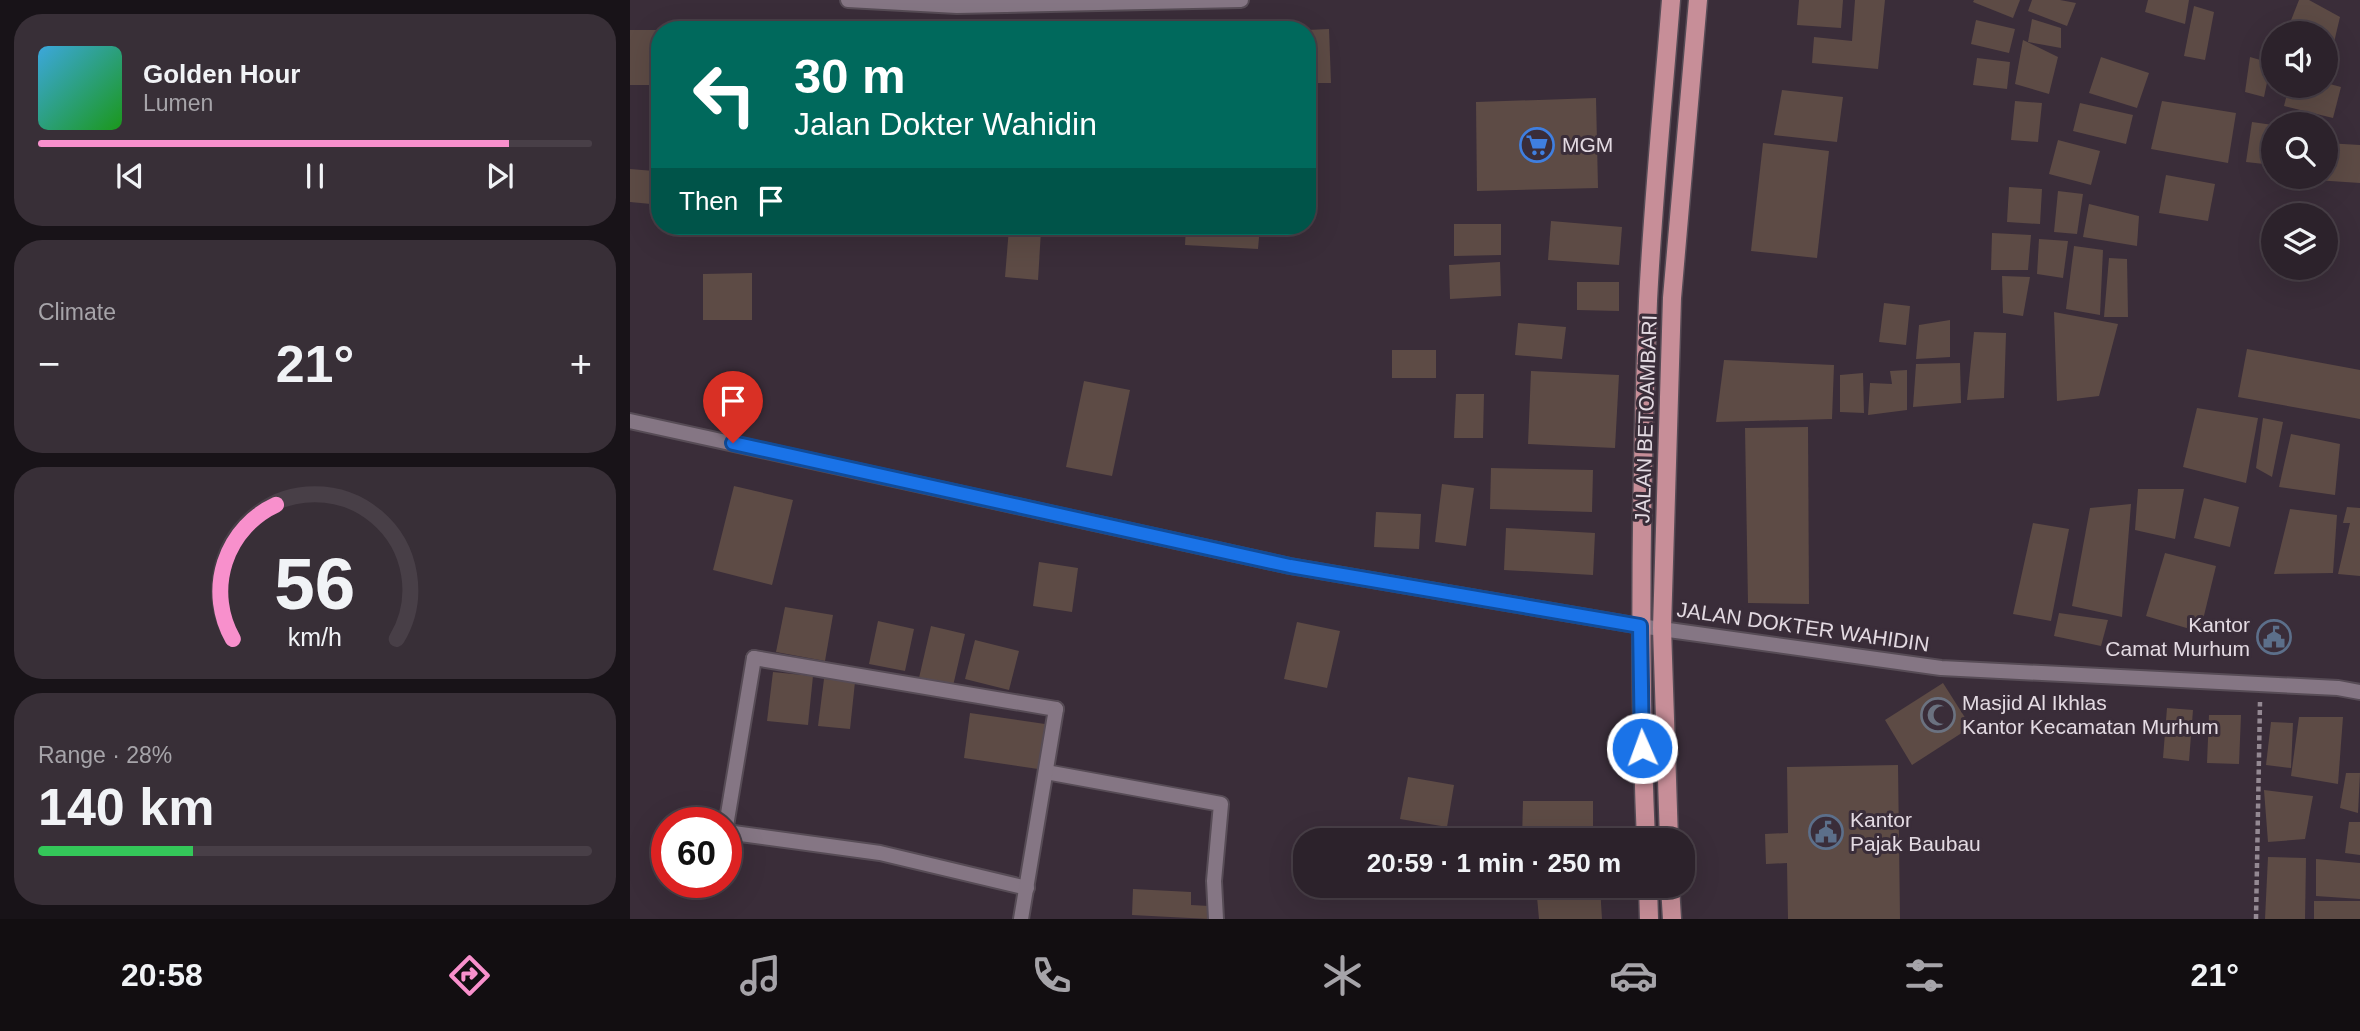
<!DOCTYPE html>
<html lang="en">
<head>
<meta charset="utf-8">
<style>
  body { margin:0; font-family:Helvetica,sans-serif; background:#382f37; color:#f1f3f6; height:100vh; display:flex; flex-direction:column; font-size:26px; white-space:nowrap }
  * { box-sizing:border-box; margin:0 }
  p { font-size:23px; color:#a6a4a9 }
  .icon { flex:none; width:38px; height:38px; fill:none; stroke:currentColor; stroke-width:2; stroke-linecap:round; stroke-linejoin:round }
  .map { position:relative; flex:1; overflow:hidden }
  .panel { display:flex; flex-direction:column; gap:14px; padding:14px; background:#181318; width:630px }
  .panel>* { flex:none }
  .banner { position:absolute; left:21px; top:21px; width:665px; height:214px; border-radius:28px; box-shadow:0 7px 28px #0002,0 0 0 2px #483f47; background:#00695c; color:#fff; overflow:hidden }
  .buttons { position:absolute; left:1631px; top:21px; display:grid; gap:14px }
  .buttons a { display:grid; place-items:center; width:77px; height:77px; border-radius:50%; background:#2c222b; box-shadow:0 7px 28px #0002,0 0 0 2px #483f47; font-size:35px }
  .speed { position:absolute; left:21px; top:807px; display:flex; gap:14px; font-size:35px; font-weight:700; text-align:center }
  .speed>* { display:grid; place-content:center; width:91px; height:91px; border-radius:50%; background:#2c222b; box-shadow:0 7px 28px #0002,0 0 0 2px #483f47; line-height:1 }
  .speed .limit { border:10px solid #d22; background:#fff; color:#111 }
  .pin { position:absolute; display:grid; place-items:center; width:60px; height:60px; color:#fff; margin:-72px -30px; border-radius:50% 50% 50% 0; rotate:-45deg; box-shadow:0 0 7px #0007 }
  .pin .icon { rotate:45deg }
  .me { position:absolute; width:77px; margin:-38px; rotate:358deg; stroke-linejoin:round; filter:drop-shadow(0 0 5px #0008) }
  .turn { display:flex; align-items:center; gap:24px; height:147px; padding:0 28px; font-size:32px }
  .turn .icon { width:91px; height:91px; stroke-width:2.5 }
  .turn b { display:block; font-size:49px; line-height:60px }
  .then { display:flex; align-items:center; height:66px; padding:0 28px; background:#0003; gap:14px; font-size:26px }
  .big { font-size:52px; font-weight:700; line-height:1.1 }
  .panel .card { flex:1; display:flex; flex-direction:column; justify-content:center; gap:10px; min-width:0; padding:0 24px; border-radius:28px; background:#382f37 }
  .panel .dial { align-items:center; gap:0 }
  .dial svg { height:182px; overflow:visible; fill:none; stroke:#483f47; stroke-width:7; stroke-linecap:round; text-anchor:middle }
  .dial text { fill:#f1f3f6; stroke:none }
  .song { display:flex; align-items:center; gap:21px }
  .cover { width:84px; height:84px; border-radius:10px; background:linear-gradient(135deg,hsl(200 70% 55%),hsl(120 70% 35%)) }
  .played { height:7px; border-radius:4px; background:linear-gradient(90deg,#f890cc 85%,#483f47 85%) }
  .keys { display:flex; justify-content:space-around; direction:ltr }
  .heat { display:flex; justify-content:space-between; align-items:center; font-size:38px; direction:ltr }
  .charge { height:10px; border-radius:5px; background:linear-gradient(90deg,#34c759 28%,#483f47 0) }
  .trip { position:absolute; left:663px; top:828px; width:402px; height:70px; border-radius:28px; background:#2c222b; box-shadow:0 7px 28px #0002,0 0 0 2px #483f47; font-weight:700; line-height:70px; text-align:center }
  .tabs { display:flex; height:112px; justify-content:space-around; align-items:center; background:#120e11; color:#a6a4a9 }
  .tabs .icon { width:49px; height:49px }
  .tabs .active { color:#f890cc }
  .tabs b { font-size:32px; color:#f1f3f6 }
  main { display:flex; flex:1; min-height:0 }
  .map>svg:first-child { display:block }
</style>
</head>
<body>
<main>
<section class="panel">
<div class="card">
<div class="song"><i class="cover"></i><div><b>Golden Hour</b><p>Lumen</p></div></div>
<div class="played"></div>
<div class="keys"><svg class="icon" aria-label="previous" viewBox="0 0 24 24"><path d="M18 5L8 12l10 7zM5 5v14"/></svg><svg class="icon" aria-label="pause" viewBox="0 0 24 24"><path d="M8 5v14M16 5v14"/></svg><svg class="icon" aria-label="next" viewBox="0 0 24 24"><path d="M6 5l10 7-10 7zM19 5v14"/></svg></div>
</div>
<div class="card"><p>Climate</p>
<div class="heat"><a>−</a><b class="big">21°</b><a>+</a></div>
</div>
<div class="card dial"><svg viewBox="0 0 100 80">
<path d="M14 69A42 42 0 1 1 86 69"/>
<path d="M14 69A42 42 0 0 1 33 10" stroke="#f890cc"/>
<text x="50" y="56" font-size="32" font-weight="700">56</text>
<text x="50" y="72" font-size="11">km/h</text>
</svg></div>
<div class="card"><p>Range · 28%</p><b class="big">140 km</b><div class="charge"></div></div>
</section>
<div class="map">
<svg width="1730" height="919" viewBox="0 0 1730 919">
  <rect width="100%" height="100%" fill="#3a2d39"/>
  <g fill="#5d4b45">
    <path d="M1169,0H1213L1211,28L1167,25Z"/>
    <path d="M1225,0H1255L1248,69L1182,63L1184,37L1222,41Z"/>
    <path d="M1344,0H1390L1383,18L1343,2Z"/>
    <path d="M1402,0H1430L1446,3L1437,26L1398,11Z"/>
    <path d="M1518,0H1559L1555,24L1515,12Z"/>
    <path d="M1669,0H1679L1710,17L1697,72L1696,33H1656Z"/>
    <path d="M1564,6L1584,12L1575,60L1554,56Z"/>
    <path d="M1402,19L1431,28V48L1398,42Z"/>
    <path d="M1346,20L1385,29L1379,53L1341,44Z"/>
    <rect x="303" y="23" width="28" height="7"/>
    <path d="M699,29L701,83H677V30Z"/>
    <rect x="0" y="30" width="29" height="55"/>
    <path d="M1393,40L1428,57L1419,94L1385,84Z"/>
    <path d="M1471,57L1519,73L1507,108L1459,93Z"/>
    <path d="M1620,57L1641,63L1634,97L1615,92Z"/>
    <path d="M1347,58L1380,62L1377,89L1343,85Z"/>
    <path d="M1696,83L1711,87L1703,118L1654,106L1659,86H1696Z"/>
    <path d="M1152,90L1213,97L1207,142L1144,135Z"/>
    <path d="M966,98L968,188L847,191L846,102Z"/>
    <path d="M1385,101L1412,103L1408,142L1381,140Z"/>
    <path d="M1532,101L1606,113L1598,163L1521,149Z"/>
    <path d="M1450,103L1503,115L1496,144L1443,131Z"/>
    <path d="M1622,122L1643,125V165L1616,162Z"/>
    <path d="M1428,140L1470,151L1461,185L1419,174Z"/>
    <path d="M1133,143L1199,151L1187,258L1121,251Z"/>
    <path d="M1696,143L1730,145V183L1685,180V177H1696Z"/>
    <path d="M0,169L24,171L21,204L0,202Z"/>
    <path d="M1536,175L1585,184L1578,221L1529,213Z"/>
    <path d="M1379,187L1412,189L1410,224L1377,222Z"/>
    <path d="M1428,191L1453,194L1447,234L1424,232Z"/>
    <path d="M1459,204L1509,216L1507,246L1453,237Z"/>
    <path d="M921,221L992,227L989,265L918,260Z"/>
    <path d="M824,224H871V255L824,256Z"/>
    <path d="M556,226H630L628,249L555,245Z"/>
    <path d="M379,228L411,231L408,280L375,277Z"/>
    <path d="M1362,233L1401,235L1398,270H1361Z"/>
    <path d="M1409,239L1438,241L1433,278L1407,274Z"/>
    <path d="M1444,246L1473,250L1470,315L1436,309Z"/>
    <path d="M1479,258L1497,259L1498,317H1474Z"/>
    <path d="M870,262L871,296L820,299L819,265Z"/>
    <path d="M122,273V320H73V274Z"/>
    <path d="M1372,276L1400,277L1393,316L1373,313Z"/>
    <path d="M947,282H989V311L947,310Z"/>
    <path d="M1254,303L1280,306L1276,345L1249,342Z"/>
    <path d="M1424,312L1488,324L1469,396L1427,401Z"/>
    <path d="M1320,320V357L1286,359L1289,325Z"/>
    <path d="M888,323L936,327L932,359L885,355Z"/>
    <path d="M1344,332L1376,333L1374,398L1337,400Z"/>
    <path d="M1617,349L1730,370V419L1608,397Z"/>
    <rect x="762" y="350" width="44" height="28"/>
    <path d="M1094,360L1204,365L1202,419L1086,422Z"/>
    <path d="M1330,363L1331,403L1283,407L1286,364Z"/>
    <path d="M1277,370V410L1238,415L1240,383L1262,384L1260,371Z"/>
    <path d="M901,371L989,375L985,448L898,444Z"/>
    <path d="M1233,373L1234,413L1210,412V375Z"/>
    <path d="M454,381L500,390L482,476L436,467Z"/>
    <path d="M826,394H854L853,438H824Z"/>
    <path d="M1567,408L1628,418L1616,483L1553,467Z"/>
    <path d="M1633,418L1653,422L1642,477L1626,468Z"/>
    <path d="M1178,427L1179,604L1118,603L1115,428Z"/>
    <path d="M1661,434L1710,444L1705,495L1649,487Z"/>
    <path d="M861,468L963,470L962,512L860,509Z"/>
    <path d="M812,484L844,488L836,546L805,542Z"/>
    <path d="M104,486L163,500L142,585L83,570Z"/>
    <path d="M1508,489H1554L1545,539L1505,530Z"/>
    <path d="M1574,498L1609,507L1600,547L1564,538Z"/>
    <path d="M1501,504L1492,617L1442,606L1460,508Z"/>
    <path d="M1717,507L1730,508V576L1708,574L1720,523H1713Z"/>
    <path d="M1660,509L1707,515L1703,573L1644,574Z"/>
    <path d="M746,512L791,514L789,549L744,547Z"/>
    <path d="M1403,523L1439,529L1421,621L1383,614Z"/>
    <path d="M876,528L965,533L963,575L874,570Z"/>
    <path d="M1535,553L1586,566L1570,632L1516,616Z"/>
    <path d="M409,562L448,568L442,612L403,606Z"/>
    <path d="M155,607L203,615L195,661L146,652Z"/>
    <path d="M1429,613L1478,620L1471,646L1424,636Z"/>
    <path d="M248,621L284,629L275,671L239,664Z"/>
    <path d="M667,622L710,631L697,688L654,679Z"/>
    <path d="M301,626L335,634L323,686L289,678Z"/>
    <path d="M345,640L389,651L379,690L335,679Z"/>
    <path d="M143,672L183,676L178,725L137,721Z"/>
    <path d="M194,679L225,682L220,729L188,726Z"/>
    <path d="M1313,683L1341,727L1282,765L1255,720Z"/>
    <path d="M1537,708L1563,710L1559,761L1533,758Z"/>
    <path d="M340,713L415,724L408,769L334,758Z"/>
    <path d="M1579,715H1611L1609,764L1577,763Z"/>
    <path d="M1669,717H1713L1708,784L1661,776Z"/>
    <path d="M1641,722L1663,723L1661,768L1636,765Z"/>
    <path d="M1268,765L1270,919H1158L1157,863L1136,864L1135,834L1158,833L1157,767Z"/>
    <path d="M1716,773H1730L1728,813L1710,808Z"/>
    <path d="M778,777L824,785L817,827L770,819Z"/>
    <path d="M1634,790L1683,796L1675,839L1638,842Z"/>
    <path d="M893,801H963V840H892Z"/>
    <path d="M1719,822H1730V855L1715,853Z"/>
    <path d="M1638,857L1676,858L1675,919H1635Z"/>
    <path d="M1686,859L1730,863V899L1686,896Z"/>
    <path d="M906,886H970L972,919H909Z"/>
    <path d="M503,889L561,892V905L579,906V919L502,915Z"/>
    <rect x="1684" y="901" width="46" height="18"/>
  </g>
  <g fill="none" stroke-linecap="round" stroke-linejoin="round">
    <g stroke="#574c56" stroke-width="18">
      <path id="service" d="M124,658L426,709"/>
    </g>
    <g stroke="#574c56" stroke-width="18">
      <g id="minor">
        <path d="M218,0L327,6L611,0"/>
        <path d="M416,772L591,804L584,881L586,919"/>
        <path d="M96,826L124,658"/>
        <path d="M96,832L250,853L397,888"/>
        <path d="M391,919L426,709"/>
      </g>
    </g>
    <g stroke="#574c56" stroke-width="18">
      <path id="tertiary" d="M0,421L660,566L1010,626L1311,668L1708,688L1730,692"/>
    </g>
    <g stroke="#574c56" stroke-width="21">
      <g id="primary">
        <path d="M1016,840C1008,660 1011,480 1018,301C1023,200 1033,100 1041,0"/>
        <path d="M1039,840L1032,628L1042,298L1068,0"/>
        <path d="M1018,886L1019,919"/>
        <path d="M1040,886L1042,919"/>
      </g>
    </g>
    <path stroke="#948993" stroke-width="4.5" stroke-dasharray="5 3.5" stroke-linecap="butt" d="M1626,919L1630,702"/>
    <use href="#service" stroke="#857684" stroke-width="14"/>
    <use href="#minor" stroke="#857684" stroke-width="14"/>
    <use href="#tertiary" stroke="#857684" stroke-width="14"/>
    <use href="#primary" stroke="#c78e98" stroke-width="18"/>
  </g>
  <g fill="none" stroke-linecap="round" stroke-linejoin="round">
    <g stroke="#114b97" stroke-width="18">
      <path id="route" d="M103,443L660,566L1010,626L1012,748"/>
    </g>
    <use href="#route" stroke="#1a73e8" stroke-width="12"/>
  </g>
  <defs>
    <g id="supermarket-ring" transform="scale(1.75)"><circle r="9.5" fill="#3a2d39" stroke="#3f7fe0" stroke-width="1.5"/><path d="M-6-5.5h2.5l.6 2H6L4.5 2H-2.5L-4.4-4H-6ZM-1.5 3.2a1.3 1.3 0 1 0 .1 0ZM3 3.2a1.3 1.3 0 1 0 .1 0Z" fill="#3f7fe0"/></g>
    <g id="civic-ring" transform="scale(1.75)"><circle r="9.5" fill="#3a2d39" stroke="#5c6f8a" stroke-width="1.5"/><path d="M-.6-6.5H3V-4.5H.6V-3L4-1V1h2V6H-6V1h2V-1L-.6-3ZM-1.2 2.5V6h2.4V2.5Z" fill="#5c6f8a"/></g>
    <g id="mosque-ring" transform="scale(1.75)"><circle r="9.5" fill="#3a2d39" stroke="#6b7280" stroke-width="1.5"/><path d="M3.5-4.9A6 6 0 1 0 3.5 4.9A5 5 0 1 1 3.5-4.9Z" fill="#6b7280"/></g>
  </defs>
  <g fill-rule="evenodd">
    <use href="#supermarket-ring" x="907" y="145"/>
    <use href="#civic-ring" x="1644" y="637"/>
    <use href="#mosque-ring" x="1308" y="715"/>
    <use href="#civic-ring" x="1196" y="832"/>
  </g>
  <g text-anchor="middle" stroke-width="6" stroke-linejoin="round" paint-order="stroke">
    <g font-size="21" fill="#e3dae2" stroke="#3a2d39" text-anchor="start">
      <text x="932" y="152">MGM</text>
      <text x="1620" y="632" text-anchor="end">Kantor<tspan x="1620" dy="24">Camat Murhum</tspan></text>
      <text x="1332" y="710">Masjid Al Ikhlas<tspan x="1332" dy="24">Kantor Kecamatan Murhum</tspan></text>
      <text x="1220" y="827">Kantor<tspan x="1220" dy="24">Pajak Baubau</tspan></text>
    </g>
    <g font-size="21" fill="#e3dae2" stroke="#3a2d39">
      <text transform="translate(1016 419) rotate(-88)" y="7">JALAN BETOAMBARI</text>
      <text transform="translate(1173 627) rotate(8)" y="7">JALAN DOKTER WAHIDIN</text>
    </g>
  </g>
</svg>
<div class="buttons">
<a><svg class="icon" aria-label="sound" viewBox="0 0 24 24"><path d="M4 9h4l5-4v14l-5-4H4zM17 9q2 3 0 6"/></svg></a>
<a><svg class="icon" aria-label="search" viewBox="0 0 24 24"><circle cx="10" cy="10" r="6"/><path d="M15 15l6 6"/></svg></a>
<a><svg class="icon" aria-label="layers" viewBox="0 0 24 24"><path d="M12 4l9 5-9 5-9-5zM3 14l9 5 9-5"/></svg></a>
</div>
<div class="speed"><div class="limit">60</div></div>
<div class="pin" style="left:103px;top:443px;background:#d93025"><svg class="icon" aria-label="arrive" viewBox="0 0 24 24"><path d="M6 21V4h12l-3 4 3 4H6"/></svg></div>
<svg class="me" style="left:1012px;top:748px" viewBox="-20 -20 40 40"><circle r="17" fill="#1a73e8" stroke="#fff" stroke-width="3"/><path d="M0-11L8 9 0 5-8 9z" fill="#fff"/></svg>
<div class="trip">20:59 · 1 min · 250 m</div>
<div class="banner">
<div class="turn"><svg class="icon" aria-label="left" viewBox="0 0 24 24"><path d="M17 20v-9H6M10 6l-5 5 5 5"/></svg><div><b>30 m</b>Jalan Dokter Wahidin</div></div>
<div class="then">Then<svg class="icon" aria-label="arrive" viewBox="0 0 24 24"><path d="M6 21V4h12l-3 4 3 4H6"/></svg></div>
</div>
</div>
</main>
<nav class="tabs">
<b>20:58</b>
<svg class="icon active" aria-label="directions" viewBox="0 0 24 24"><path d="M12 3l9 9-9 9-9-9zM9 14v-3h6M13 9l2 2-2 2"/></svg>
<svg class="icon" aria-label="music" viewBox="0 0 24 24"><path d="M9 18V5l10-2v13"/><circle cx="6" cy="18" r="3"/><circle cx="16" cy="16" r="3"/></svg>
<svg class="icon" aria-label="phone" viewBox="0 0 24 24"><path d="M5 4h4l2 5-3 2q2 4 5 5l2-3 5 2v4C11 20 4 13 5 4z"/></svg>
<svg class="icon" aria-label="climate" viewBox="0 0 24 24"><path d="M12 3v18M4 7l16 10M4 17L20 7"/></svg>
<svg class="icon" aria-label="car" viewBox="0 0 24 24"><path d="M5 17H2v-5l4-1 3-4h7l3 4 3 1v5h-3M9 17h6M6 11h13"/><circle cx="7" cy="17" r="2"/><circle cx="17" cy="17" r="2"/></svg>
<svg class="icon" aria-label="filters" viewBox="0 0 24 24"><path d="M4 7h16M4 17h16"/><circle cx="9" cy="7" r="2"/><circle cx="15" cy="17" r="2"/></svg>
<b>21°</b>
</nav>
</body>
</html>
